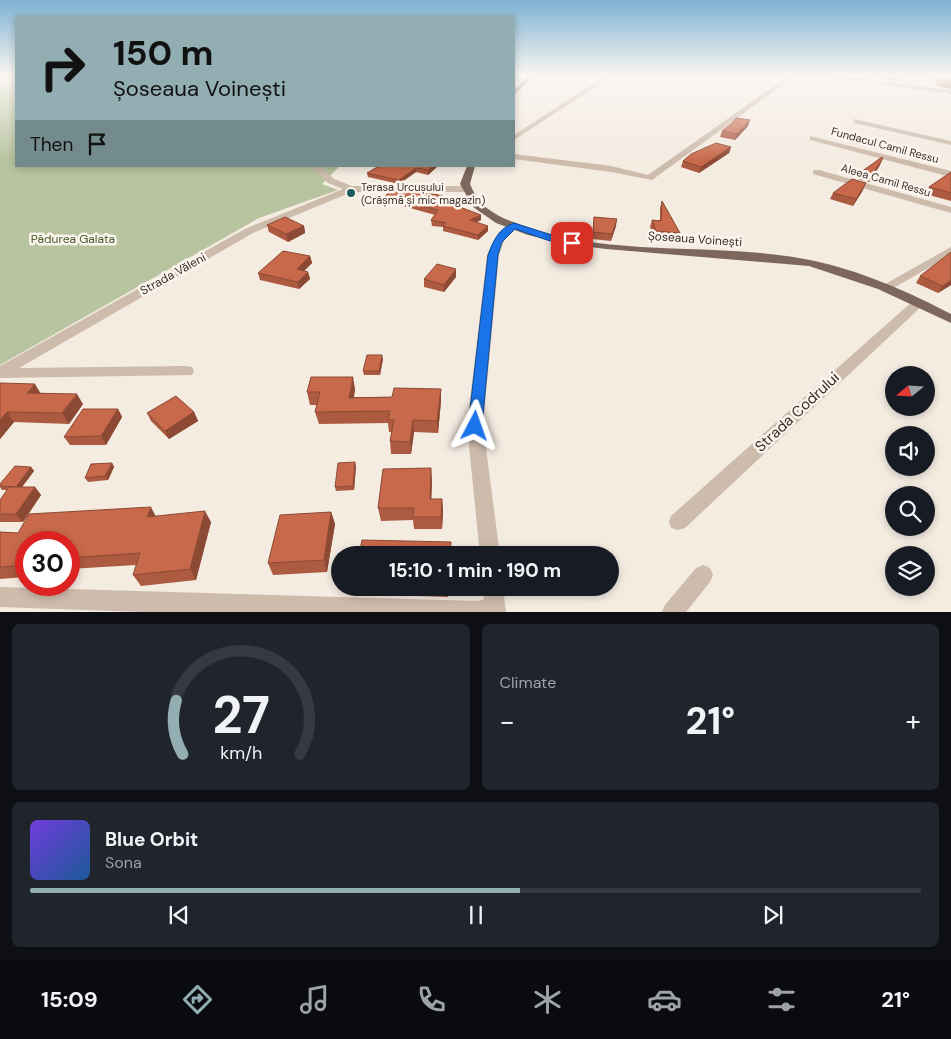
<!DOCTYPE html>
<html lang="en">
<head>
<meta charset="utf-8">
<style>
  body { margin:0; font-family:"DM Sans",sans-serif; background:#20242c; color:#f1f3f6; height:100vh; display:flex; flex-direction:column; font-size:19px; white-space:nowrap }
  * { box-sizing:border-box; margin:0 }
  p { font-size:16px; color:#9ea1a6 }
  .icon { flex:none; width:28px; height:28px; fill:none; stroke:currentColor; stroke-width:2; stroke-linecap:round; stroke-linejoin:round }
  .map { position:relative; height:612px; overflow:hidden }
  .details { display:flex; flex-direction:column; gap:12px; padding:12px; background:#0d0f14; flex:1 }
  .details>* { flex:none }
  .top-card { position:absolute; left:15px; top:15px; width:500px; height:152px; border-radius:0px; box-shadow:0 2px 8px #0003; background:#92aeb2; color:#111; overflow:hidden }
  .needle { width:32px; rotate:252deg }
  .buttons { position:absolute; left:885px; top:366px; display:grid; gap:10px }
  .buttons a { display:grid; place-items:center; width:50px; height:50px; border-radius:50%; background:#171b24; box-shadow:0 2px 8px #0003; font-size:25px }
  .speed { position:absolute; left:15px; top:531px; display:flex; gap:10px; font-size:25px; font-weight:700; text-align:center }
  .speed>* { display:grid; place-content:center; width:65px; height:65px; border-radius:50%; background:#171b24; box-shadow:0 2px 8px #0003; line-height:1 }
  .speed .limit { border:8px solid #d22; background:#fff; color:#111 }
  .pin { position:absolute; display:grid; place-items:center; width:42px; height:42px; color:#fff; margin:-21px; border-radius:10px; box-shadow:0 2px 8px #0006 }
  .me { position:absolute; width:55px; margin:-28px; rotate:4deg; stroke-linejoin:round; filter:drop-shadow(0 0 4px #0008) }
  .turn { display:flex; align-items:center; gap:18px; height:105px; padding:0 15px; font-size:22px }
  .turn .icon { width:65px; height:65px; stroke-width:2.5 }
  .turn b { display:block; font-size:35px; line-height:42px }
  .then { display:flex; align-items:center; height:48px; padding:0 15px; background:#0003; gap:10px; font-size:19px }
  .big { font-size:38px; font-weight:700; line-height:1.1 }
  .details .card { flex:1; display:flex; flex-direction:column; justify-content:center; gap:8px; min-width:0; padding:0 18px; border-radius:8px; background:#20242c }
  .details .dial { align-items:center; gap:0 }
  .dial svg { height:130px; overflow:visible; fill:none; stroke:#363941; stroke-width:7; stroke-linecap:round; text-anchor:middle }
  .dial text { fill:#f1f3f6; stroke:none }
  .song { display:flex; align-items:center; gap:15px }
  .cover { width:60px; height:60px; border-radius:8px; background:linear-gradient(135deg,hsl(260 70% 55%),hsl(210 70% 35%)) }
  .played { height:5px; border-radius:2px; background:linear-gradient(90deg,#92aeb2 55%,#363941 55%) }
  .keys { display:flex; justify-content:space-around; direction:ltr }
  .heat { display:flex; justify-content:space-between; align-items:center; font-size:28px; direction:ltr }
  .details .tiles { flex:1; display:grid; gap:12px; grid-template-columns:1fr 1fr }
  .card:last-child { grid-column:span 2 }
  .trip { position:absolute; left:331px; top:546px; width:288px; height:50px; border-radius:25px; background:#171b24; box-shadow:0 2px 8px #0003; font-weight:700; line-height:50px; text-align:center }
  .menu { display:flex; height:80px; justify-content:space-around; align-items:center; background:#090b0e; color:#9ea1a6 }
  .menu .icon { width:35px; height:35px }
  .menu .selected { color:#92aeb2 }
  .menu b { font-size:22px; color:#f1f3f6 }
  .map>svg:first-child { display:block }
</style>
</head>
<body>
<div class="map">
<svg width="951" height="612" viewBox="0 0 951 612">
  <rect width="100%" height="100%" fill="#f4ebe1"/>
  <path fill="#b8c4a0" d="M16,79V166H340L322,184L338,190L259,218L0,365V84Z"/>
  <g fill="none" stroke-linecap="round" stroke-linejoin="round">
    <g fill="#cdbbac" fill-rule="evenodd">
      <path d="M605,76H612L514,140V135Z"/>
      <path d="M788,76H795L652,180L611,172L514,159V154L611,166L648,175Z"/>
      <path d="M821,76H838L951,90V94Z"/>
      <path d="M854,119L951,141V145L854,123Z"/>
      <path d="M810,136L951,171V177L810,140Z"/>
      <path d="M310,166H319L334,179L352,186H466L471,189L466,192H352L253,233L19,368L187,366L192,367L194,371L192,375L0,378V366L245,229L343,189L328,183Z"/>
      <path d="M813,170H819L951,207V213L813,174Z"/>
      <path d="M514,223L519,226L505,239L499,255L483,426L500,555H480L467,426L487,255L499,232Z"/>
      <path d="M951,247V255L890,290L886,291L880,287Z"/>
      <path d="M918,299L922,300L924,303L922,306L685,528L678,530L671,528L669,522L671,516L914,300Z"/>
      <path d="M703,565L710,568L713,575L710,582L686,612H662L665,605L696,568Z"/>
      <path d="M0,587L478,601L484,599L483,588H503L506,612H143L0,607Z"/>
    </g>
    <g fill="#7d675c" fill-rule="evenodd">
      <path d="M528,76H534L514,95V90Z"/>
      <path d="M467,166H475L470,184C473,190 476,199 481,203C492,214 507,220 521,225C613,259 715,241 810,260C859,270 907,291 951,314V323L878,289L809,266L606,249L568,244L528,235L496,223L473,207L460,184Z"/>
    </g>
  </g>
  <g fill="#ac5a40">
    <path d="M880,76H900L897,81L880,79Z"/>
    <path d="M934,76H951V89L937,86Z"/>
    <path d="M748,126L735,140L720,137L722,131Z"/>
    <path d="M731,147L729,153L699,173L681,167L683,161Z"/>
    <path d="M880,165L869,182L858,179L861,172Z"/>
    <path d="M379,166H438L428,175L416,172L399,184L368,177L367,173Z"/>
    <path d="M951,172V201L925,194L929,187Z"/>
    <path d="M863,190L853,206L830,199L833,193Z"/>
    <path d="M385,196H443V200L481,220L477,222L488,231L478,240L443,231V227L432,226L431,220L435,215L385,201Z"/>
    <path d="M662,201L680,233L678,240L655,238L650,227L652,220H660V208Z"/>
    <path d="M594,217L616,226L611,241L592,239Z"/>
    <path d="M267,225L304,226L305,233L288,242L269,232Z"/>
    <path d="M310,256L312,263L304,271L308,272L310,279L299,289L260,280L258,273Z"/>
    <path d="M920,276L951,285L938,293L916,283Z"/>
    <path d="M456,277L444,292L424,287V279Z"/>
    <path d="M383,359L380,375H364L363,371Z"/>
    <path d="M0,383L41,393L83,404L69,424L14,422L0,439Z"/>
    <path d="M355,389L354,397H392L441,389V401L438,433L414,432L411,454H391L390,441L392,432H389L388,423L319,424L315,412L317,405H310L307,392Z"/>
    <path d="M118,409L122,417L106,445H70L64,437Z"/>
    <path d="M194,412L198,421L169,439L151,421L147,413Z"/>
    <path d="M112,463L114,467L108,480L88,482L85,478Z"/>
    <path d="M356,466L354,490L336,491L335,487Z"/>
    <path d="M31,467L34,471L22,487H35L41,495L23,522H0V500L7,490H2L0,487V484Z"/>
    <path d="M432,480L431,499H442L443,511L442,529H414L413,520L381,521L378,508Z"/>
    <path d="M331,512L335,524L327,572L273,575L268,563Z"/>
    <path d="M156,516L211,522L196,580L141,586L133,575L136,565L69,569V542H26V577L0,579V532L18,533Z"/>
    <path d="M355,588H449L448,597L357,594Z"/>
  </g>
  <g fill="#8c4a34">
    <path d="M6,76H16L0,80V77Z"/>
    <path d="M750,120L748,126L735,140L737,134Z"/>
    <path d="M731,147L729,153L699,173L701,167Z"/>
    <path d="M883,158L880,165L869,182L872,175Z"/>
    <path d="M433,166H438L428,175V170Z"/>
    <path d="M416,168V172L399,184V180Z"/>
    <path d="M866,183L863,190L853,206L856,199Z"/>
    <path d="M481,215V220L470,225V220Z"/>
    <path d="M617,219L616,226L611,241L612,234Z"/>
    <path d="M304,226L305,233L288,242L286,234Z"/>
    <path d="M488,226V231L478,240V235Z"/>
    <path d="M310,256L312,263L299,276L297,269Z"/>
    <path d="M456,269V277L444,292V285Z"/>
    <path d="M308,272L310,279L299,289L298,282Z"/>
    <path d="M951,280V285L938,293L943,286Z"/>
    <path d="M382,355L383,359L380,375L379,371Z"/>
    <path d="M353,377L355,389L351,410L349,398Z"/>
    <path d="M35,384L41,394L27,393Z"/>
    <path d="M441,389V401L438,433L437,421Z"/>
    <path d="M77,394L83,404L69,424L62,413Z"/>
    <path d="M118,409L122,417L106,445L101,436Z"/>
    <path d="M7,412L14,422L0,439V420Z"/>
    <path d="M194,412L198,421L169,439L165,431Z"/>
    <path d="M413,420L414,432L411,454L410,442Z"/>
    <path d="M355,462L356,466L354,490L353,486Z"/>
    <path d="M112,463L114,467L108,480L105,476Z"/>
    <path d="M31,467L34,471L19,491L16,487Z"/>
    <path d="M431,468L432,480L431,511L430,499Z"/>
    <path d="M35,487L41,495L23,522L16,514Z"/>
    <path d="M442,499L443,511L442,529L441,517Z"/>
    <path d="M151,507L157,519L147,517Z"/>
    <path d="M205,511L211,522L196,580L190,569Z"/>
    <path d="M331,512L335,524L327,572L324,560Z"/>
  </g>
  <g fill="#c8694b" stroke="#8c4a34">
    <path d="M938,76H951V82L940,81Z"/>
    <path d="M736,118L750,120L737,134L722,131L732,123Z"/>
    <path d="M716,143L731,147L701,167L683,161L691,154Z"/>
    <path d="M882,157L883,158L872,175L861,172Z"/>
    <path d="M379,166H433L428,170L416,168L399,180L367,173Z"/>
    <path d="M951,172V193L929,187Z"/>
    <path d="M852,179L866,183L856,199L833,193Z"/>
    <path d="M394,189H409L443,196L439,199L481,215L470,220L488,226L478,235L443,226L446,223L431,220L438,210L385,196Z"/>
    <path d="M662,201L680,233L656,231L652,220L661,221Z"/>
    <path d="M285,217L304,226L286,234L267,225Z"/>
    <path d="M594,217L617,219L612,234L593,232Z"/>
    <path d="M283,251L310,256L297,269L308,272L298,282L258,273Z"/>
    <path d="M951,252V280L943,286L920,276Z"/>
    <path d="M437,264L456,269L444,285L424,279Z"/>
    <path d="M367,355H382L379,371H363Z"/>
    <path d="M311,377H353L349,398L392,397L394,388L441,389L437,421L413,420L410,442L390,441L394,420H388L390,411L315,412L320,392H307Z"/>
    <path d="M0,383L35,384L27,393L77,394L62,413L7,412L0,420Z"/>
    <path d="M176,396L194,412L165,431L147,413Z"/>
    <path d="M83,409H118L101,436L64,437Z"/>
    <path d="M355,462L353,486L335,487L338,463Z"/>
    <path d="M112,463L105,476L85,478L91,464Z"/>
    <path d="M15,466L31,467L16,487L0,486V484Z"/>
    <path d="M431,468L430,499H442L441,517H413L414,508H378L383,469Z"/>
    <path d="M9,487H35L16,514H0V500Z"/>
    <path d="M151,507L147,517L205,511L190,569L133,575L140,553L69,558V542H26V565L0,567V532L18,533L29,514Z"/>
    <path d="M331,512L324,560L268,563L280,515Z"/>
    <path d="M362,540L451,542L450,555H359Z"/>
  </g>
  <linearGradient id="sky" x2="0" y2="1"><stop stop-color="#7eb2d2"/><stop offset="0.47" stop-color="#faf6f2"/><stop offset="1" stop-color="#faf6f2" stop-opacity="0"/></linearGradient>
  <rect width="951" height="161" fill="url(#sky)"/>
  <path fill="#1a73e8" stroke="#114b97" d="M514,223L577,243L572,246L547,240L515,229L502,242L498,255L482,426L480,430H470L468,426L488,255C493,241 499,228 514,223Z"/>
  <circle fill="#1f5a5e" stroke="#fbf5ee" stroke-width="2" cx="351" cy="193" r="5"/>
  <g text-anchor="middle" stroke-width="5" stroke-linejoin="round" paint-order="stroke">
    <g font-size="11" fill="#3b302b" stroke="#fbf5ee">
      <text transform="translate(885 145) rotate(15)" y="4">Fundacul Camil Ressu</text>
      <text transform="translate(886 180) rotate(16)" y="4">Aleea Camil Ressu</text>
    </g>
    <g font-size="11" fill="#3b302b" stroke="#fbf5ee" text-anchor="start">
      <text x="361" y="191">Terasa Urcușului<tspan x="361" dy="13">(Crâșmă și mic magazin)</tspan></text>
    </g>
    <g font-size="12" fill="#4a5a2e" stroke="#fbf5ee">
      <text x="73" y="243">Pădurea Galata</text>
    </g>
    <g font-size="12" fill="#3b302b" stroke="#fbf5ee">
      <text transform="translate(695 239) rotate(4)" y="4">Șoseaua Voinești</text>
      <text transform="translate(173 274) rotate(-29)" y="4">Strada Văleni</text>
    </g>
    <g font-size="15" fill="#3b302b" stroke="#fbf5ee">
      <text transform="translate(797 412) rotate(-43)" y="5">Strada Codrului</text>
    </g>
  </g>
</svg>
<div class="buttons">
<a><svg class="needle" viewBox="-14 -14 28 28"><path d="M0-13l5 13h-10z" fill="#e53935"/><path d="M0 13l5-13h-10z" fill="#9ea1a6"/></svg></a>
<a><svg class="icon" aria-label="sound" viewBox="0 0 24 24"><path d="M4 9h4l5-4v14l-5-4H4zM17 9q2 3 0 6"/></svg></a>
<a><svg class="icon" aria-label="search" viewBox="0 0 24 24"><circle cx="10" cy="10" r="6"/><path d="M15 15l6 6"/></svg></a>
<a><svg class="icon" aria-label="layers" viewBox="0 0 24 24"><path d="M12 4l9 5-9 5-9-5zM3 14l9 5 9-5"/></svg></a>
</div>
<div class="speed"><div class="limit">30</div></div>
<div class="pin" style="left:572px;top:243px;background:#d93025"><svg class="icon" aria-label="arrive" viewBox="0 0 24 24"><path d="M6 21V4h12l-3 4 3 4H6"/></svg></div>
<svg class="me" style="left:475px;top:426px" viewBox="-20 -20 40 40"><path d="M0-17L14 15 0 8-14 15z" fill="#1a73e8" stroke="#fff" stroke-width="4"/></svg>
<div class="trip">15:10 · 1 min · 190 m</div>
<div class="top-card">
<div class="turn"><svg class="icon" aria-label="right" viewBox="0 0 24 24"><path d="M7 20v-9h11M14 6l5 5-5 5"/></svg><div><b>150 m</b>Șoseaua Voinești</div></div>
<div class="then">Then<svg class="icon" aria-label="arrive" viewBox="0 0 24 24"><path d="M6 21V4h12l-3 4 3 4H6"/></svg></div>
</div>
</div>
<section class="details">
<div class="tiles">
<div class="card dial"><svg viewBox="0 0 100 80">
<path d="M14 69A42 42 0 1 1 86 69"/>
<path d="M14 69A42 42 0 0 1 10 36" stroke="#92aeb2"/>
<text x="50" y="56" font-size="32" font-weight="700">27</text>
<text x="50" y="72" font-size="11">km/h</text>
</svg></div>
<div class="card"><p>Climate</p>
<div class="heat"><a>−</a><b class="big">21°</b><a>+</a></div>
</div>
<div class="card">
<div class="song"><i class="cover"></i><div><b>Blue Orbit</b><p>Sona</p></div></div>
<div class="played"></div>
<div class="keys"><svg class="icon" aria-label="previous" viewBox="0 0 24 24"><path d="M18 5L8 12l10 7zM5 5v14"/></svg><svg class="icon" aria-label="pause" viewBox="0 0 24 24"><path d="M8 5v14M16 5v14"/></svg><svg class="icon" aria-label="next" viewBox="0 0 24 24"><path d="M6 5l10 7-10 7zM19 5v14"/></svg></div>
</div>
</div>
</section>
<nav class="menu">
<b>15:09</b>
<svg class="icon selected" aria-label="directions" viewBox="0 0 24 24"><path d="M12 3l9 9-9 9-9-9zM9 14v-3h6M13 9l2 2-2 2"/></svg>
<svg class="icon" aria-label="music" viewBox="0 0 24 24"><path d="M9 18V5l10-2v13"/><circle cx="6" cy="18" r="3"/><circle cx="16" cy="16" r="3"/></svg>
<svg class="icon" aria-label="phone" viewBox="0 0 24 24"><path d="M5 4h4l2 5-3 2q2 4 5 5l2-3 5 2v4C11 20 4 13 5 4z"/></svg>
<svg class="icon" aria-label="climate" viewBox="0 0 24 24"><path d="M12 3v18M4 7l16 10M4 17L20 7"/></svg>
<svg class="icon" aria-label="car" viewBox="0 0 24 24"><path d="M5 17H2v-5l4-1 3-4h7l3 4 3 1v5h-3M9 17h6M6 11h13"/><circle cx="7" cy="17" r="2"/><circle cx="17" cy="17" r="2"/></svg>
<svg class="icon" aria-label="filters" viewBox="0 0 24 24"><path d="M4 7h16M4 17h16"/><circle cx="9" cy="7" r="2"/><circle cx="15" cy="17" r="2"/></svg>
<b>21°</b>
</nav>
</body>
</html>
